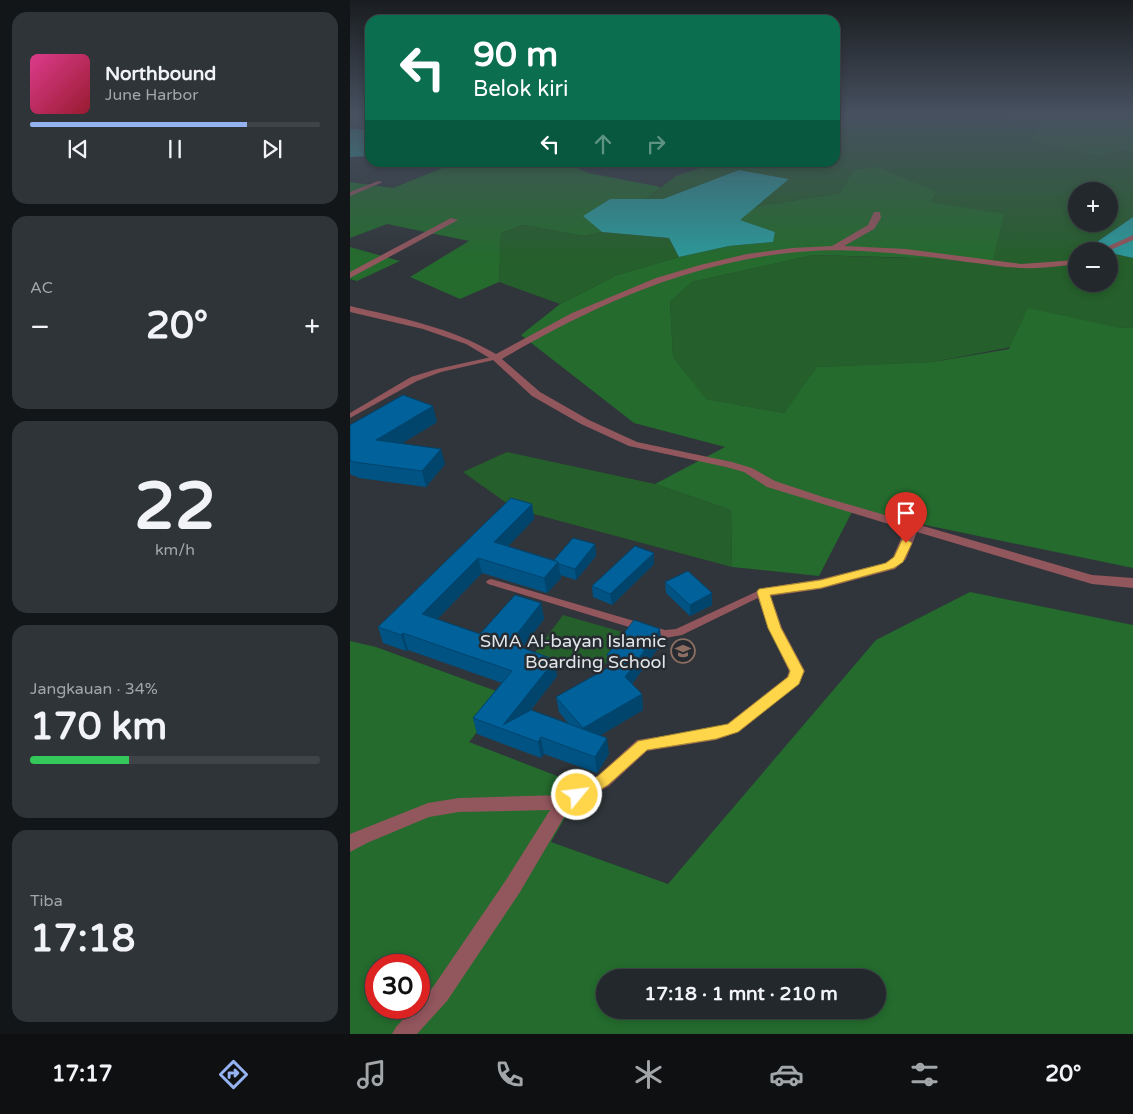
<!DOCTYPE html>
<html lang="id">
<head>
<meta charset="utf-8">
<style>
  body { margin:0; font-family:"Varela Round",sans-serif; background:#2f3438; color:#f1f3f6; height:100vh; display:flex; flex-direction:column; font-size:19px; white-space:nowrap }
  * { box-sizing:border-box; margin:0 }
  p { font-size:16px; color:#a3a6a9 }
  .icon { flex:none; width:28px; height:28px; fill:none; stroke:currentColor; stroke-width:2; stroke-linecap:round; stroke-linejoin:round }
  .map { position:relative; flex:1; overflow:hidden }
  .panel { display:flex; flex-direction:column; gap:12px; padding:12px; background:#131618; width:350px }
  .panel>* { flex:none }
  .top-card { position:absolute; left:15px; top:15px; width:475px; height:152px; border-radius:15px; box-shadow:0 2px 8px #0003,0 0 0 1px #404448; background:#0b6e4f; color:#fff; overflow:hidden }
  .fabs { position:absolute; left:718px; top:182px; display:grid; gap:10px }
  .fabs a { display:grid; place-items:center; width:50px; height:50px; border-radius:50%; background:#23282c; box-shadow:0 2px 8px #0003,0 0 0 1px #404448; font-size:25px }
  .speed { position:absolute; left:15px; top:954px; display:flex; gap:10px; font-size:25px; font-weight:700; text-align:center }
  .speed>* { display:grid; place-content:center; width:65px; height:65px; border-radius:50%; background:#23282c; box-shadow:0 2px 8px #0003,0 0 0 1px #404448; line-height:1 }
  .speed .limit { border:8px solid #d22; background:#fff; color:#111 }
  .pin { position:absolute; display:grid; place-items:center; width:42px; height:42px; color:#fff; margin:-51px -21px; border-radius:50% 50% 50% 0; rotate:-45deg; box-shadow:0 0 5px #0007 }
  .pin .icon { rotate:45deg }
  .me { position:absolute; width:55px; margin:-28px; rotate:61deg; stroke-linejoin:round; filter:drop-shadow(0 0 4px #0008) }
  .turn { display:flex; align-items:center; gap:18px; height:105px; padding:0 25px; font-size:22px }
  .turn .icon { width:65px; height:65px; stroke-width:2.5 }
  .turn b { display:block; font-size:35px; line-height:42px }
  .lanes { display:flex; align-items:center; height:48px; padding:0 25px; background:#0003; justify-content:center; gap:25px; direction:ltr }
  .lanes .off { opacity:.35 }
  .big { font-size:38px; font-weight:700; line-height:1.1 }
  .panel .card { flex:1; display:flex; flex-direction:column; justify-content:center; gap:8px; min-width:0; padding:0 18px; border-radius:15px; background:#2f3438 }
  .panel .dial { align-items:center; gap:0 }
  .dial b { font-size:65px; line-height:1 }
  .song { display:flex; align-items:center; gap:15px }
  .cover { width:60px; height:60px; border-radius:8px; background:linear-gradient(135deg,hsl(330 70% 55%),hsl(350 70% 35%)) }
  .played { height:5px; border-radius:2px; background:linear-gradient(90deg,#95b2f1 75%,#404448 75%) }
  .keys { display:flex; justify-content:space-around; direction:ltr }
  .heat { display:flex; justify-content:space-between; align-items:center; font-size:28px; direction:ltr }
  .charge { height:8px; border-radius:4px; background:linear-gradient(90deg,#34c759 34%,#404448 0) }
  .trip { position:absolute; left:246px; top:969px; width:290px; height:50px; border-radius:25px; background:#23282c; box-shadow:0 2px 8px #0003,0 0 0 1px #404448; font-weight:700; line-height:50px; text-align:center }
  .tab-bar { display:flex; height:80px; justify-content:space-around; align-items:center; background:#0e1012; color:#a3a6a9 }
  .tab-bar .icon { width:35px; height:35px }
  .tab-bar .selected { color:#95b2f1 }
  .tab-bar b { font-size:22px; color:#f1f3f6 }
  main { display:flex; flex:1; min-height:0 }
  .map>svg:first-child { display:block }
</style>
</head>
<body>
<main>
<section class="panel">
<div class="card">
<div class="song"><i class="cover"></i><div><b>Northbound</b><p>June Harbor</p></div></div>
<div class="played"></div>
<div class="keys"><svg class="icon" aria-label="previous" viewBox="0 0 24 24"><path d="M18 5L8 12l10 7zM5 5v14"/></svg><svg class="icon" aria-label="pause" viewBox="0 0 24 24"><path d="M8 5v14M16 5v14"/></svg><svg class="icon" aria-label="next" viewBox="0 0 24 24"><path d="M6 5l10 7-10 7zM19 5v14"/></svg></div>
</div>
<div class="card"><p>AC</p>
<div class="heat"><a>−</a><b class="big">20°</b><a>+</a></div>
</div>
<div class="card dial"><b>22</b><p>km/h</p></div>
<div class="card"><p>Jangkauan · 34%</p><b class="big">170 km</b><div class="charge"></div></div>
<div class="card"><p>Tiba</p><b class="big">17:18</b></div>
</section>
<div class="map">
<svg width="783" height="1034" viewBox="0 0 783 1034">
  <rect width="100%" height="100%" fill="#2f353a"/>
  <g fill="#255f2b" fill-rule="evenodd">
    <path d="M485,116H628L691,125L679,140L749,156L773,150L783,152V217L739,247L753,251H726V284H759V253L783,258V328L765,327L583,362L468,367L434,413L355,399L323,357L320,302L342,282L463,255L556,258L579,202L587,192L503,170L490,193L405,207L439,179L389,170L313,199H296L326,176L365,163L485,162ZM726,191H759V224H726Z"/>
    <path d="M173,225L234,236L252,232L319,238L329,257L267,275L210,304L149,282L151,233Z"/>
    <path d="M157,452L305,484L381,510L382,567L165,509L113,472Z"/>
    <path d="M213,615L276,633L249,673L184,654Z"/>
  </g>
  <g fill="#246b2d" fill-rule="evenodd">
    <path d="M628,116H783V152L773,150L749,156L679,141L691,125Z"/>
    <path d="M167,162H214L238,173L311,187L296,199H260L234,216L252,232L234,236L173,225L151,233L149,282L110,299L60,277L119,241L37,224L0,238V182L43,188L105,163L153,166Z"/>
    <path d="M527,167L587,192L580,202L654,214L643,260L463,255L342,282L320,302L323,357L356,399L434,413L467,367L583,362L659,349L678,308L765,327L783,328V568L503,510L469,576L382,567L381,510L305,484L375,447L284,423L171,335L210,304L267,275L329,257L379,246L423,242L425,232L389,220L405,207L490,193L503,170Z"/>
    <path d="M0,247L50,261L7,281L0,279Z"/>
    <path d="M620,592L783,625V1034H0V641L26,647L157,695L119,742L233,786L201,842L318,884L526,640ZM26,965H69V1008H26ZM255,978H528V1010H255Z"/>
  </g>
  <g fill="#2c9999">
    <path d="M0,129L20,130V156L0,157Z"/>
    <path d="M389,170L439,179L390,220L425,232L423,242L379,246L329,257L319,238L252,232L233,216L260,199H313Z"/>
    <path d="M783,217V258L738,248Z"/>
  </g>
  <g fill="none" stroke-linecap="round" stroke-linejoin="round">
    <g fill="#92565d" fill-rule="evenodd">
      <path d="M146,356L148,357V359L91,372L67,381L0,418V413L61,377L87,369Z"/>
      <path d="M141,579L315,630L326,629L410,590H416L418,592L416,594L332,635L315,638L138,584L136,582L138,580Z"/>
    </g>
    <g fill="#92565d" fill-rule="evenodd">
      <path d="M28,181L33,182L0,196V192Z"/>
      <path d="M524,212H530L531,218L524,229L494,246L556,249L671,264L726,260V264C709,266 691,269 674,268C655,268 636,264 617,262C582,257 547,253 512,251C383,244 262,294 152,359L190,392L239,420L287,442L382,462L402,468L425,481L473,497L742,575L783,578V588L742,584L567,532L556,559L545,569L471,589L421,596L432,628L455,671L449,684L389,732L366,740L297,751L259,786L220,807L170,892L97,1001L67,1034H42L46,1027L63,1008H69V1002L83,987L156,880L200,810L109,812L79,817L17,843L0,852V834L78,803L109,798L212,795L247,776L287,740L365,728L377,724L437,677L439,671L418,628L406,592L408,589L471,579L535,563L543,557L555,529L417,487L394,472L376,467L279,446L231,424L182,396L143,360L116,344L73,329L0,312V306C51,318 100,327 146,354L222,313L306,278L350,265L397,254L442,248L482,246L518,225Z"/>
      <path d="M101,218L108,220L0,278V272Z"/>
      <path d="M783,235V240L758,251H748Z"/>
    </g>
  </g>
  <g fill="#015384">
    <path d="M87,422L51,444L95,464L76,487L9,478L0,474V425Z"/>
    <path d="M182,504L184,519L158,546L204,560L245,544L246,556L226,580L210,575L211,578L197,593L132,573L87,619L130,634L191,603L194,619L172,648L207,676L181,710L218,723L209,712L206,697L258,668L257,655L310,629L311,644L282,684L292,694L293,710L250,735L259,754L247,773L194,754L191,758L127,734L123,718L152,683L58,650L56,651L33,643L28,627Z"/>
    <path d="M304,564L262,605L243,597L242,586Z"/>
    <path d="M315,582L362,593V605L340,616L316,593Z"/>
  </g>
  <g fill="#01446c">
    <path d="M83,406L87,422L31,456L26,440Z"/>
    <path d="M91,449L95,464L76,487L72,471Z"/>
    <path d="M182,504L184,519L147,558L144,542Z"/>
    <path d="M245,544L246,556L226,580L225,569Z"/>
    <path d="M304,553V564L262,605L260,594Z"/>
    <path d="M128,558L132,573L77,630L72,614Z"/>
    <path d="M208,562L211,578L197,593L194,578Z"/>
    <path d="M362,593V605L340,616V605Z"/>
    <path d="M191,603L194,619L163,659L160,643Z"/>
    <path d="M310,629L311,644L276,692L275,677Z"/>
    <path d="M53,633L58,650L56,651L51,635Z"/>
    <path d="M205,660L207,676L163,733L153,725Z"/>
    <path d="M292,694L293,710L236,744L233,728Z"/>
    <path d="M191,737L194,754L191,758L188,742Z"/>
    <path d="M257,738L259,754L247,773L245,757Z"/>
  </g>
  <g fill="#01619a" stroke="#01446c">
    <path d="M53,395L83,406L26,440L91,449L72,471L4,462L0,460V425Z"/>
    <path d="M161,498L182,504L144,542L208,562L194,578L128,558L72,614L130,634L165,595L191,603L160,643L205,660L153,725L181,710L257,738L245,757L191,737L188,742L123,718L162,671L53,633L51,635L28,627Z"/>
    <path d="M223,538L245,544L225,569L209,564L208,562L204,560Z"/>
    <path d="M285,546L304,553L260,594L242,586Z"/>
    <path d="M338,571L362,593L340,605L315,582Z"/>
    <path d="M284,620L310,629L275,677L292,694L233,728L206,697L272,660L257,655Z"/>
  </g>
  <linearGradient id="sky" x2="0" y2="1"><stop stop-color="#1a1d20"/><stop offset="0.44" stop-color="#475160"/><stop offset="1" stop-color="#475160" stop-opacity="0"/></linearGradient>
  <rect width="783" height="261" fill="url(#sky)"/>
  <path fill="#ffd54a" stroke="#a68a30" d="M556,539L562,543L553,562L544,568L471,588L420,595L431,628L454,671L449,684L388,732L366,739L297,750L258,785L233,800L227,802L222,800L219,795L222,791L248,776L288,741L378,724L438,677L440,671L418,628L407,592L409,589L471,580L536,563L544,557L552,540Z"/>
  <defs>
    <g id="school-ring" transform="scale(1.25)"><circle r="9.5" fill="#252b30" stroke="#8d6e63" stroke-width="1.5"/><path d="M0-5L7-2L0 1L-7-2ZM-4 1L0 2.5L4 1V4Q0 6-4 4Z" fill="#8d6e63"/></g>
  </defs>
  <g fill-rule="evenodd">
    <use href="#school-ring" x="333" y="651"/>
  </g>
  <g text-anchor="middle" stroke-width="5" stroke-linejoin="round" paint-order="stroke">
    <g font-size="18" fill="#e1e5e8" stroke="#252b30" text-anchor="end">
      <text x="316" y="647">SMA Al-bayan Islamic<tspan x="316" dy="21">Boarding School</tspan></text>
    </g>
  </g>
</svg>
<div class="fabs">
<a>+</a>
<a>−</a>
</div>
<div class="speed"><div class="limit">30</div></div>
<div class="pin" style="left:556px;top:543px;background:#d93025"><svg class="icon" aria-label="arrive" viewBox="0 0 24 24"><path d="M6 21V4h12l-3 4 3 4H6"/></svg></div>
<svg class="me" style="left:227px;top:795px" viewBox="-20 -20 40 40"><circle r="17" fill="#ffd54a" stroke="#fff" stroke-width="3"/><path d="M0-11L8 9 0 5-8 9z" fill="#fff"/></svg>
<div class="trip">17:18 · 1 mnt · 210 m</div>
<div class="top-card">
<div class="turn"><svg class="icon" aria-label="left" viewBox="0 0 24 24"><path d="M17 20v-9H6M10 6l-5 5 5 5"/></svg><div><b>90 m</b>Belok kiri</div></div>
<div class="lanes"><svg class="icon" aria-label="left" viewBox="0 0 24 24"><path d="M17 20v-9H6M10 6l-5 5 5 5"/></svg><svg class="icon off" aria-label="ahead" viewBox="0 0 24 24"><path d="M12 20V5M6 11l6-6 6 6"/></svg><svg class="icon off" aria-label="right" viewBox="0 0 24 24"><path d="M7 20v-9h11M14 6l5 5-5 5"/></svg></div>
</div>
</div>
</main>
<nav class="tab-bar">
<b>17:17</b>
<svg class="icon selected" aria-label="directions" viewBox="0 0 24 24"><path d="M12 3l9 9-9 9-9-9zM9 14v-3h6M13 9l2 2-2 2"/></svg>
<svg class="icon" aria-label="music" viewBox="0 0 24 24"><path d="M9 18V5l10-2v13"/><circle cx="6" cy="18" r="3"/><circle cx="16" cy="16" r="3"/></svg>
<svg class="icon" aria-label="phone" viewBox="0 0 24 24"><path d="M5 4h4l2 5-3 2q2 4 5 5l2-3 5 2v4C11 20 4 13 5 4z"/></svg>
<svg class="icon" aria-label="climate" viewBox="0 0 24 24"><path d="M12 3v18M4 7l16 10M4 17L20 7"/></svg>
<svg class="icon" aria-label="car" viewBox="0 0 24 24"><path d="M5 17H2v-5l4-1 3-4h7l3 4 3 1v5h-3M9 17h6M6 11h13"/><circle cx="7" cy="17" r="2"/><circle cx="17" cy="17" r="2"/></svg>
<svg class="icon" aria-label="filters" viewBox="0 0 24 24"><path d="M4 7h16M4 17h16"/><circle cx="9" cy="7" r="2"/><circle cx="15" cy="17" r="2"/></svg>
<b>20°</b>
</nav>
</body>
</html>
